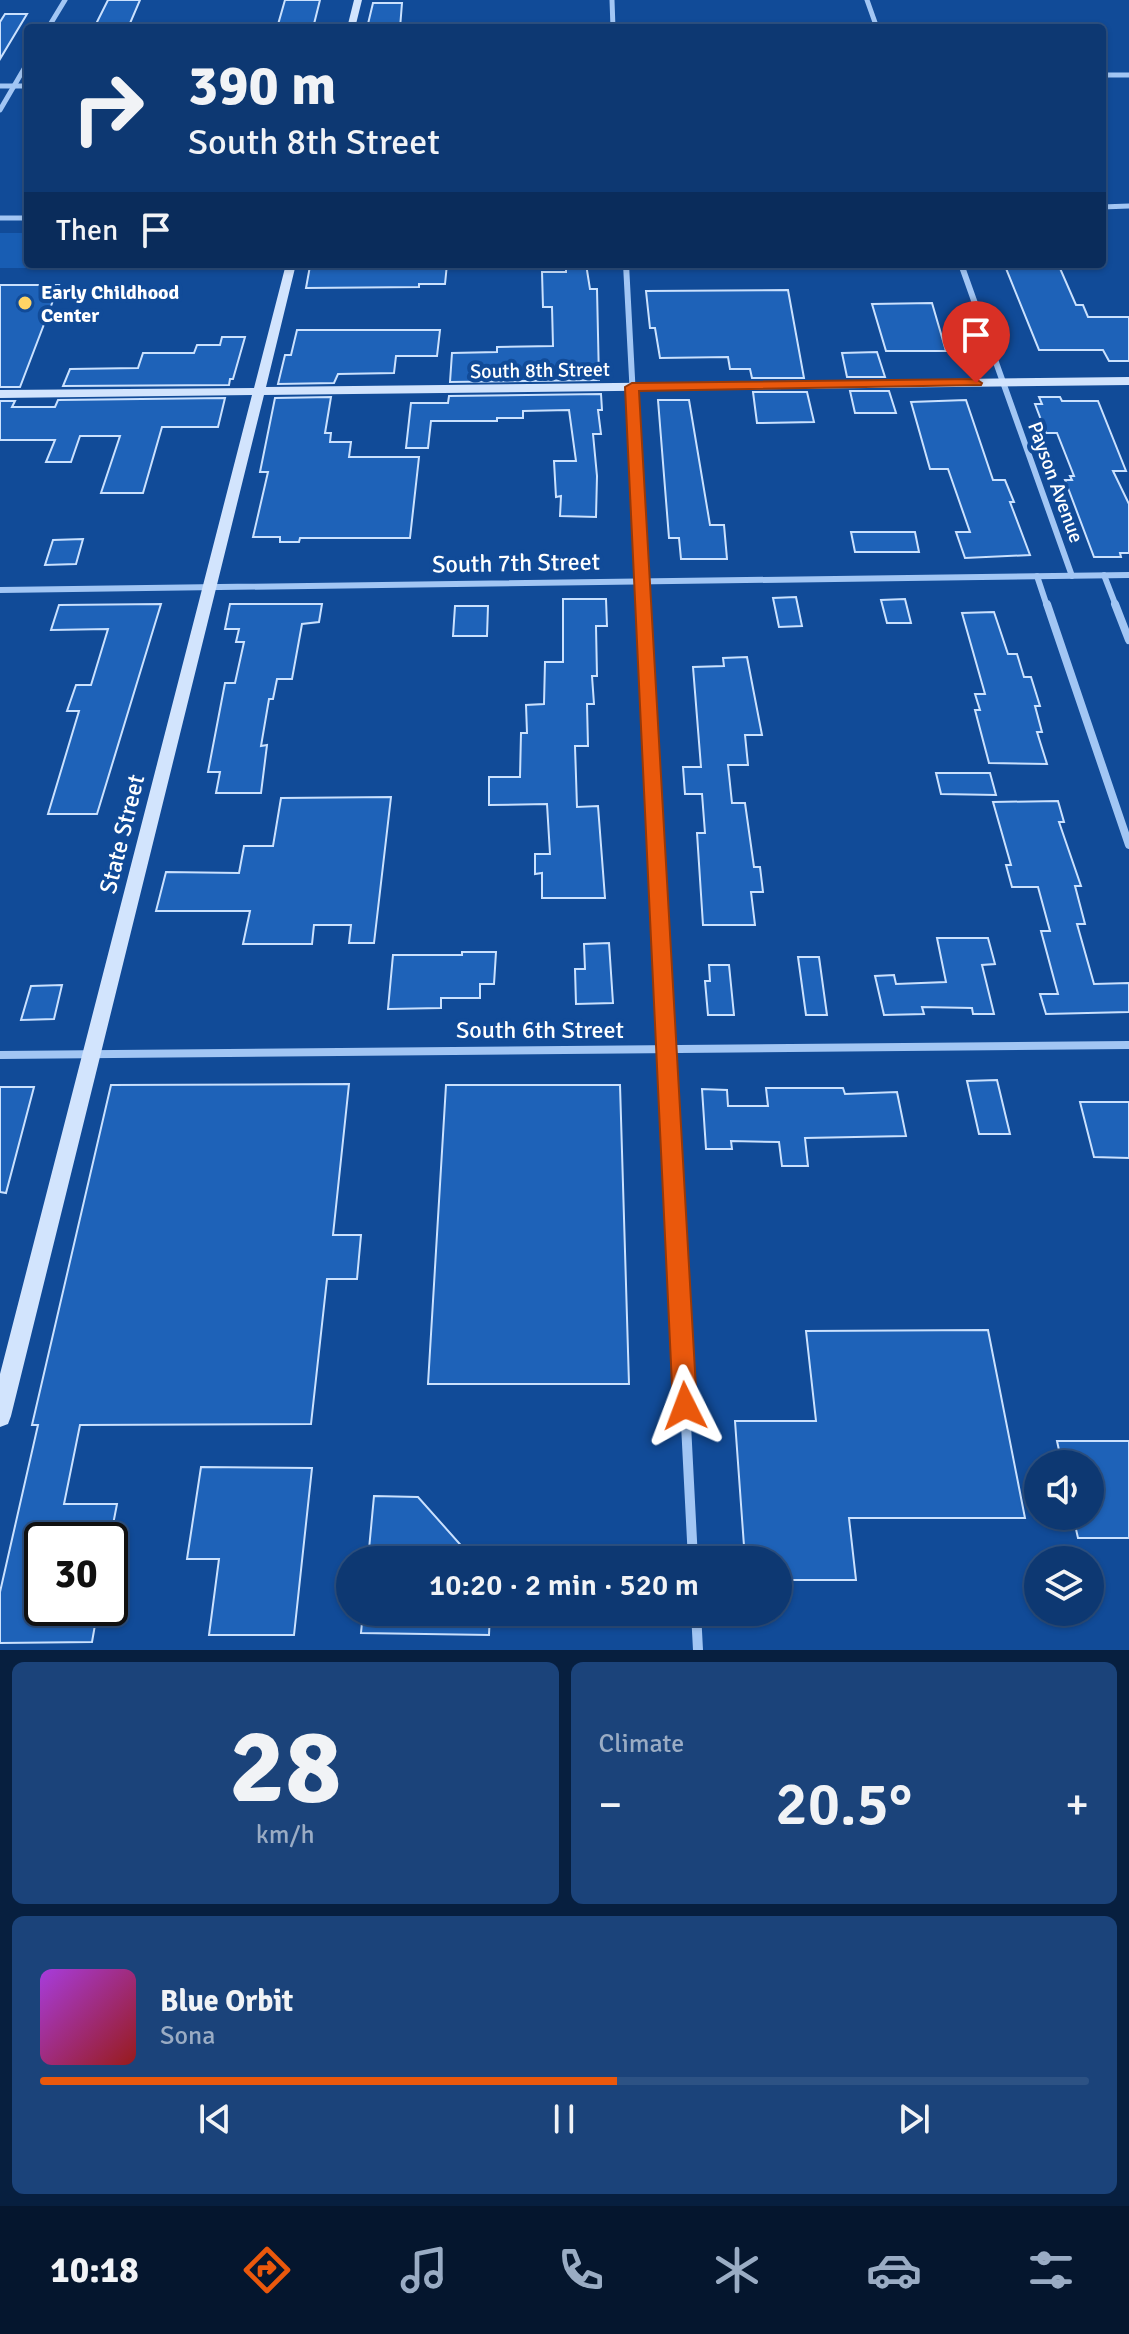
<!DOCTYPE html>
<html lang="en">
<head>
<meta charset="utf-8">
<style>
  body { margin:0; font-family:Signika,sans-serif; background:#1b437a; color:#f1f3f6; height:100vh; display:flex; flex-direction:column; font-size:30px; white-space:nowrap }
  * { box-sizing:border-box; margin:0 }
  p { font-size:26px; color:#9aacc4 }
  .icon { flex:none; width:44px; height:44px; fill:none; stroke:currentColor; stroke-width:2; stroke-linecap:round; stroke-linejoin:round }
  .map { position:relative; height:1650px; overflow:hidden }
  .panel { display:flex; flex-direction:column; gap:12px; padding:12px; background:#071f3f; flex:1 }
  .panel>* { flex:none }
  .top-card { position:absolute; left:24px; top:24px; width:1082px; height:244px; border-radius:8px; box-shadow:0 2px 6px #0004,0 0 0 2px #2d5284; background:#0d3872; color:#f1f3f6; overflow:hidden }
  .buttons { position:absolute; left:1024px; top:1450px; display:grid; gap:16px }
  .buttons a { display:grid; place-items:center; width:80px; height:80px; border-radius:50%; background:#0d3872; box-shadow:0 2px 6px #0004,0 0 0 2px #2d5284; font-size:40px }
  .speed { position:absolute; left:24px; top:1522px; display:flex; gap:16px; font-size:40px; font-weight:700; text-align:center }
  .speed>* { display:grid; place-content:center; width:104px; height:104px; border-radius:50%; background:#0d3872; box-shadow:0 2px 6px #0004,0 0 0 2px #2d5284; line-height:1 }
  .speed .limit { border:4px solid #111; border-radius:12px; background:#fff; color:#111 }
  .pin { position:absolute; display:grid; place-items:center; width:68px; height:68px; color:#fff; margin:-82px -34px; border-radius:50% 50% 50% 0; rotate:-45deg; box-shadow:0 0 8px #0007 }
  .pin .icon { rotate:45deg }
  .me { position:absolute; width:88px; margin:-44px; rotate:357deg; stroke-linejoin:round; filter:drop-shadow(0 0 6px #0008) }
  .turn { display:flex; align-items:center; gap:28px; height:168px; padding:0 32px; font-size:36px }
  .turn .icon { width:104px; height:104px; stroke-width:2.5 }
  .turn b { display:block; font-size:56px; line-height:68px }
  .then { display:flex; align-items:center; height:76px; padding:0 32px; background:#0003; gap:16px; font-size:30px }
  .big { font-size:60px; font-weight:600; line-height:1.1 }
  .panel .tile { flex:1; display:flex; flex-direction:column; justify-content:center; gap:12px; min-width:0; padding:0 28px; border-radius:12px; background:#1b437a }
  .panel .dial { align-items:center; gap:0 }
  .dial b { font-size:104px; line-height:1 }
  .song { display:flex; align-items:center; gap:24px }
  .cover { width:96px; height:96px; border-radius:12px; background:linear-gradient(135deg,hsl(280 70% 55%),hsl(0 70% 35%)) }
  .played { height:8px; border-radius:4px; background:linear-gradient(90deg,#ea580c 55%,#2d5284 55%) }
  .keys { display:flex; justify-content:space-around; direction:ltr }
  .heat { display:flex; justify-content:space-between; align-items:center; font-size:44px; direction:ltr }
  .panel .tiles { flex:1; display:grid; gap:12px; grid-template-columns:1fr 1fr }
  .tile:last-child { grid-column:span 2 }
  .trip { position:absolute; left:336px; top:1546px; width:456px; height:80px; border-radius:40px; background:#0d3872; box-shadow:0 2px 6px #0004,0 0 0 2px #2d5284; font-weight:600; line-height:80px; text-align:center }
  .tab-bar { display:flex; height:128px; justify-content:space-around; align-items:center; background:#05162e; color:#9aacc4 }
  .tab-bar .icon { width:56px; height:56px }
  .tab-bar .on { color:#ea580c }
  .tab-bar b { font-size:36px; color:#f1f3f6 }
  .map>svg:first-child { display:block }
</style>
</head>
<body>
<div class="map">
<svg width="1129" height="1650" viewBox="0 0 1129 1650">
  <rect width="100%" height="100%" fill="#114b98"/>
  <path fill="#185db3" d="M28,233V268H0V233Z"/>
  <g fill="#1e62b8" stroke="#cae1fe" stroke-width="2">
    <path d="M108,0H140L128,28H94Z"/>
    <path d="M285,0H320L313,28H277Z"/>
    <path d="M373,3H402L400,28H367Z"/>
    <path d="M5,14H27L0,59V22Z"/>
    <path d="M447,264L445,284H419V287L306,288L310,266Z"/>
    <path d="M566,264H586L590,289H597L599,380L450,382L452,353L497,352V347L553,346L552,307H543L542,272H566Z"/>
    <path d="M1005,266H1059L1076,305H1083L1088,317H1129V361H1109L1103,350H1039Z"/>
    <path d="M0,285H59L20,387H0Z"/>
    <path d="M788,290L804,378H752L750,369H730L728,357L660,358L655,328H650L646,291Z"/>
    <path d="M932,303L946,351H886L872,304Z"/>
    <path d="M297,330H440L437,356H396L394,373L338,374L334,383L278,384L285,355H291Z"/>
    <path d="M222,337H245L233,379H230L229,385L63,386L70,369L138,368L143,353H194L197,345H220Z"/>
    <path d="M877,352L885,377H847L842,353Z"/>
    <path d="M850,391H889L896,413H855Z"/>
    <path d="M753,392H807L814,422L757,423Z"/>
    <path d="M601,394L602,410H598L601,434H593L597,476L596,517L560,516L561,496L556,497L554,461H576L569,410L523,411V418H497V421H431L428,448H406L411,403H448L449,396Z"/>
    <path d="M331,397L325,433H331L330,442H351L349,457H419L410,538H300L299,542H280V537H253L268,472H260L275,398Z"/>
    <path d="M1039,397H1060L1062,401H1098L1126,471H1113L1129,504V553H1120L1121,557H1094L1065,480H1072L1070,476H1074L1057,433H1046L1035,404H1042Z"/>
    <path d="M225,398L218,427H162L143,493H101L120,436H80L71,462H46L55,440H0V401H15L12,407H55L58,400Z"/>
    <path d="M658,400H689L710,525H724L727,559H681L679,538H669Z"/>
    <path d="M966,400L993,480H1005L1014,502H1010L1030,555L965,558L956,532H970L948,469H930L911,402Z"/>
    <path d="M851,532H915L919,552H855Z"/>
    <path d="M83,539L76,564L45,565L53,540Z"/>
    <path d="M796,597L802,626L779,627L773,598Z"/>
    <path d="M563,599H606L607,626H596L597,676H592L594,704H587L588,746H575L577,807L598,806L605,898H542V873L535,874V854H550L547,804L489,805V777H520L521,733H527L526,705L544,704L545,662H563Z"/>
    <path d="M905,599L911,623H887L881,600Z"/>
    <path d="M161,604L97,814H48L79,711H67L76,685H91L108,629L51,630L59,605Z"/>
    <path d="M230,604H322L319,622L302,624L292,679H277L273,699H269L261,746L267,745L261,793H216L220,772H208L225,683H235L244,642H236L239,629H225Z"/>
    <path d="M455,606H488L487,636H453Z"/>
    <path d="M994,612L1008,654H1017L1024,677H1031L1040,706H1035L1042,732H1037L1047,764L989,763L975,710H980L975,694H985L962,613Z"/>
    <path d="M747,657L762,735H745L748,765H728L732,803H745L754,867H760L763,892H751L755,925H703L697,833H705L702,794H685L683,767H701L693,667L724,666L723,658Z"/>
    <path d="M936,773H990L996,795L941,794Z"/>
    <path d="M391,797L374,943H349L351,925H314L312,944H243L250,911H156L166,872L239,873L244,846H273L281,798Z"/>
    <path d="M1058,801L1064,822H1059L1081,886H1075L1085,924H1077L1094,984L1129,983V1012L1046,1014L1040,994H1058L1041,931H1050L1038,887H1012L1006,865H1011L993,802Z"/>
    <path d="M937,938H988L995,964L982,965L994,1014H973L972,1008L922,1007L924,1014L884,1015L875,976L894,975L896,984L946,982Z"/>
    <path d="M609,943L613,1003L576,1004L575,969H585L584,944Z"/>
    <path d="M462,952H496L494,984H480V998H441V1008L388,1009L393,955H462Z"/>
    <path d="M798,957H819L827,1015H806Z"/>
    <path d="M709,965H729L734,1015H708L705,981H710Z"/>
    <path d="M62,985L54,1019L21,1020L31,986Z"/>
    <path d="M997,1080L1010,1134H979L967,1081Z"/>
    <path d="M349,1084L333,1235H361L357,1279H327L311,1424L80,1425L64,1504H117L110,1540H42V1608H98L92,1642L0,1643V1592L38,1425H32L111,1085Z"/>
    <path d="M446,1085H620L629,1384H428Z"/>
    <path d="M0,1087H34L6,1193L0,1192Z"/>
    <path d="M766,1088H843L845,1094L897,1092L906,1136L805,1138L808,1166H782L779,1142L731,1141L732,1149H706L702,1089L727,1090L728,1106H768Z"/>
    <path d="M1080,1102H1129V1158L1094,1157Z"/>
    <path d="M988,1330L1025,1518H849L856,1580H778V1560H745L735,1421H816L806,1331Z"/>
    <path d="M1057,1441H1129V1538H1078L1073,1516H1090V1464H1062Z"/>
    <path d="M201,1467L312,1468L294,1635H209L219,1559H187Z"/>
    <path d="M374,1496L418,1497L474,1560H368Z"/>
    <path d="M363,1612H490L489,1635L361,1633Z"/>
  </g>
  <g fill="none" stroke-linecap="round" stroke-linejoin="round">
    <g stroke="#a2c6f4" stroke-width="5">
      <path d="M612,0L613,28"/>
      <path d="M867,0L877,28"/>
      <path d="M48,28L65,0"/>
      <path d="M1102,75H1129"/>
      <path d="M0,86H28"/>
      <path d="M0,110L28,62"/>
      <path d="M1102,207L1129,206"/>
      <path d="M0,218H28"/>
    </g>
    <g stroke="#a2c6f4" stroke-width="6">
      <path d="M626,264L644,606"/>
      <path d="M961,264L1072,576"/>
      <path d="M1104,575L1116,606"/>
      <path d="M1037,576L1047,606"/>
      <path d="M0,590L1129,575"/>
    </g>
    <g stroke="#a2c6f4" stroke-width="8">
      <path d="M644,604L667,1058"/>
      <path d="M1047,604L1129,845"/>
      <path d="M1115,604L1129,640"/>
      <path d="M0,1055L1129,1045"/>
    </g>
    <g stroke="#a2c6f4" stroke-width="10">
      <path d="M667,1056L693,1560"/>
      <path d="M696,1612L698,1650"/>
    </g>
    <g fill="#d2e4fd" fill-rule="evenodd">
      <path d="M354,0H362L355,28H347Z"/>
      <path d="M286,264H296L266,387L1129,377V385L264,395L11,1416L8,1424L0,1427V1374L252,395L0,398V390L254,388Z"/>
    </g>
  </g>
  <path fill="#ea580c" stroke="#983908" stroke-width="2" d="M976,379L982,383L981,385L639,391L697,1406L694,1414L685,1418L676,1414L673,1406L625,387L632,383Z"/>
  <circle fill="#ffd465" stroke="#114b98" stroke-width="3" cx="25" cy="303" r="8"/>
  <g text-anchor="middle" stroke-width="8" stroke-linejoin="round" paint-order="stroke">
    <g font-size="20" font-weight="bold" fill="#fff" stroke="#114b98" text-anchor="start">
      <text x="41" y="299">Early Childhood<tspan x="41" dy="23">Center</tspan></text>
    </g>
    <g font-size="20" fill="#fff" stroke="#114b98">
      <text transform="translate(540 370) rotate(-1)" y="7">South 8th Street</text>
      <text transform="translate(1056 482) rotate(70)" y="7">Payson Avenue</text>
    </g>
    <g font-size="24" fill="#fff" stroke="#114b98">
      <text transform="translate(516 563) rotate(-1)" y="8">South 7th Street</text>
      <text transform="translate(122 834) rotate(-76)" y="8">State Street</text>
      <text x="540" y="1038">South 6th Street</text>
    </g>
  </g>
</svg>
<div class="buttons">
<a><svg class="icon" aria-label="sound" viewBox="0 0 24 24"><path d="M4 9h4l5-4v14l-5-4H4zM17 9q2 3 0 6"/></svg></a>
<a><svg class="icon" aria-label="layers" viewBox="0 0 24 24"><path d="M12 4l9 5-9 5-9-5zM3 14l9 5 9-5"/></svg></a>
</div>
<div class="speed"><div class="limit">30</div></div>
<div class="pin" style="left:976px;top:383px;background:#d93025"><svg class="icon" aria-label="arrive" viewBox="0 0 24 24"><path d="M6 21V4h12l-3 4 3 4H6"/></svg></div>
<svg class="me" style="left:685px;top:1406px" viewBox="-20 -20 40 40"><path d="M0-17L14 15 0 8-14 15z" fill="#ea580c" stroke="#fff" stroke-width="4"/></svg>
<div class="trip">10:20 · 2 min · 520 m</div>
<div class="top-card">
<div class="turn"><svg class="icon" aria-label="right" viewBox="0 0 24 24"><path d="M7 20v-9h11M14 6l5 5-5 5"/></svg><div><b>390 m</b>South 8th Street</div></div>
<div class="then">Then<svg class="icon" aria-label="arrive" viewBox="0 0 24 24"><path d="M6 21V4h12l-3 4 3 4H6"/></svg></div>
</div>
</div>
<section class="panel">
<div class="tiles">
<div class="tile dial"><b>28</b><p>km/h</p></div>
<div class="tile"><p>Climate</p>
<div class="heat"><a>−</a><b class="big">20.5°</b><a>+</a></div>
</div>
<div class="tile">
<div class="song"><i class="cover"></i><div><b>Blue Orbit</b><p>Sona</p></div></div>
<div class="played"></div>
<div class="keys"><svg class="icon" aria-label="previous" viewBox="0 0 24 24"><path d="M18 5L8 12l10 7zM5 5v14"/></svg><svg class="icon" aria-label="pause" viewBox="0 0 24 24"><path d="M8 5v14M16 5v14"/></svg><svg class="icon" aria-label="next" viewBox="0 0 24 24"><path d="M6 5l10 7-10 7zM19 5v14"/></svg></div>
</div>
</div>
</section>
<nav class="tab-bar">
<b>10:18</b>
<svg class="icon on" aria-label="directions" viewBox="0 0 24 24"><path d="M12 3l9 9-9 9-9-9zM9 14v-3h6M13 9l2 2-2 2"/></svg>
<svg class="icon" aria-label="music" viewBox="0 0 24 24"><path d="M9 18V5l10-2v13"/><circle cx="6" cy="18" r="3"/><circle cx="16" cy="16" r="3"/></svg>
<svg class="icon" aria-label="phone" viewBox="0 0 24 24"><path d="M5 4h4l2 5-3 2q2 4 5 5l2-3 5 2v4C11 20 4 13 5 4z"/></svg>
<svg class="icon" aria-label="climate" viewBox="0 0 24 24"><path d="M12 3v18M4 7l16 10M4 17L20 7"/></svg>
<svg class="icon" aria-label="car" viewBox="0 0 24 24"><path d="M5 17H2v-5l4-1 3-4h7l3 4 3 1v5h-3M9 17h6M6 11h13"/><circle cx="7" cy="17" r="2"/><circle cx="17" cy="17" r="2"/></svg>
<svg class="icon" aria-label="filters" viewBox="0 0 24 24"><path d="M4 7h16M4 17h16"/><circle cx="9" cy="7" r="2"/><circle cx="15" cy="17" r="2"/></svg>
</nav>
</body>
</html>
